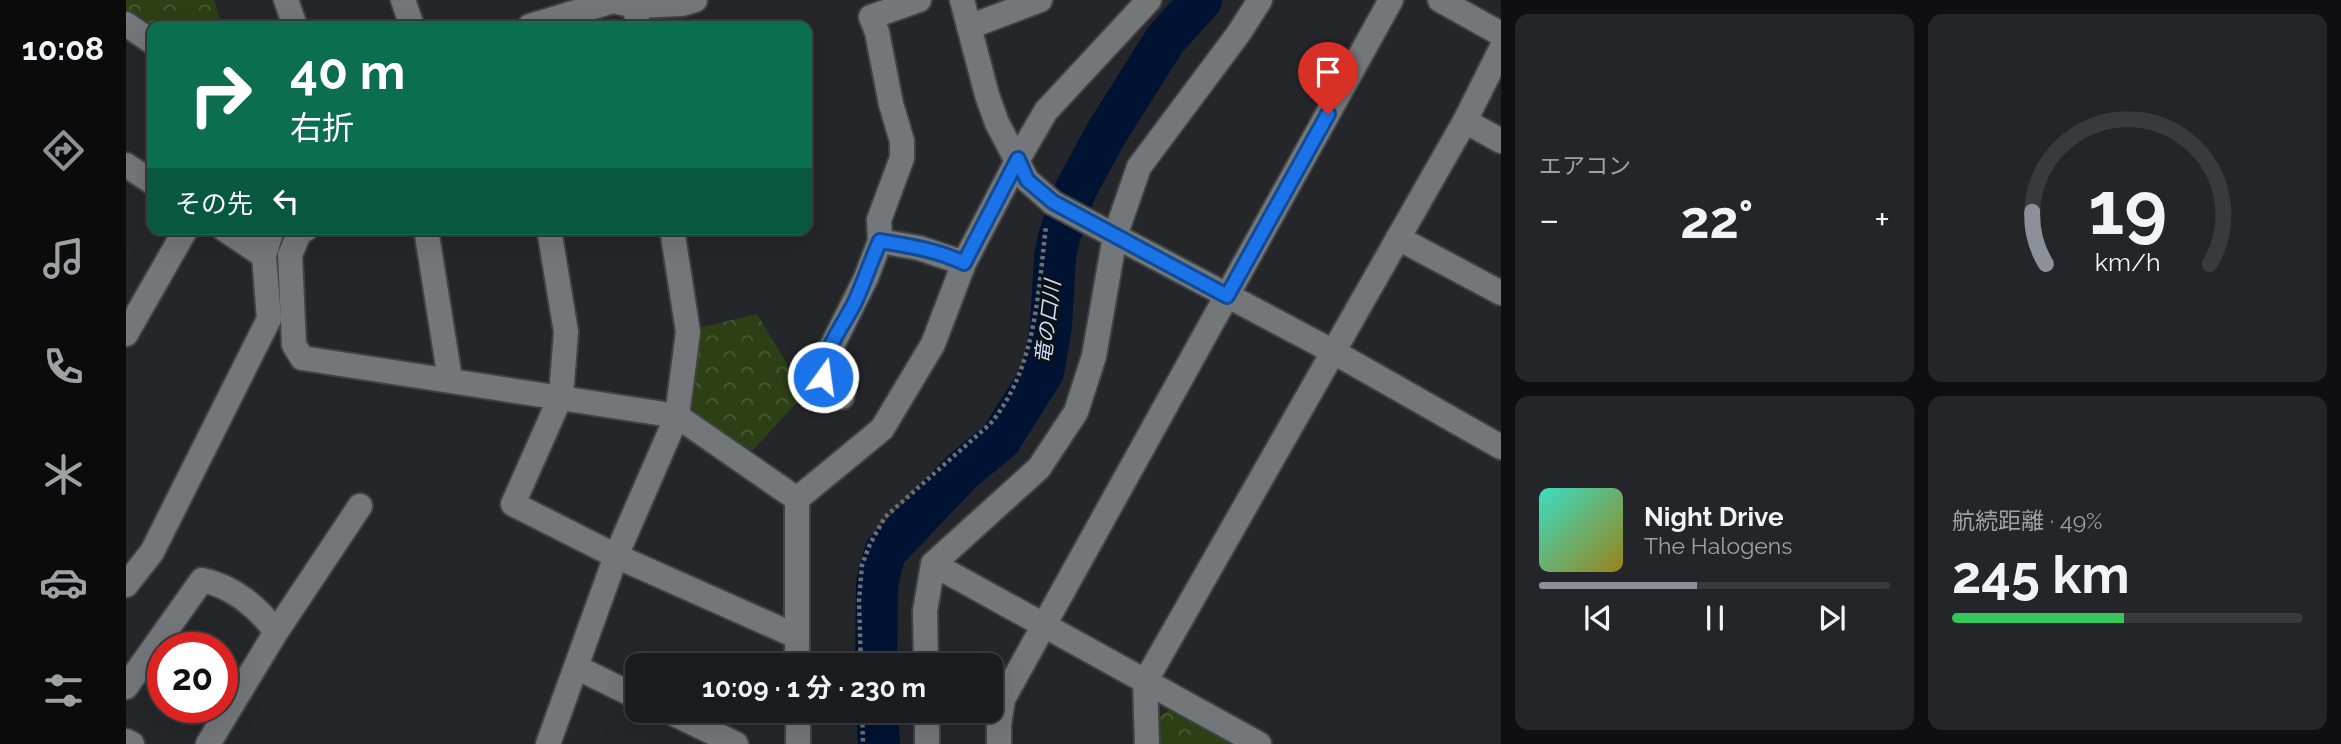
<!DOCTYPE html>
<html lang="ja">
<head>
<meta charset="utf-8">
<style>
  body { margin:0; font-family:Raleway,"Noto Sans JP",sans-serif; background:#242528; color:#f1f3f6; height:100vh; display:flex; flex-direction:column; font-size:26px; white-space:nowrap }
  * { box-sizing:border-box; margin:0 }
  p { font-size:23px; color:#a0a1a4 }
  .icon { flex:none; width:38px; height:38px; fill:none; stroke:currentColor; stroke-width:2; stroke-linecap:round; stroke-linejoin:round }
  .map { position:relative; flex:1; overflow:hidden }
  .details { display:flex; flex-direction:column; gap:14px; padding:14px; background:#0f0f11; width:840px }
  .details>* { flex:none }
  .top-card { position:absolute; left:21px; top:21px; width:665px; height:214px; border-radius:14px; box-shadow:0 7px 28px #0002,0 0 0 2px #393a3d; background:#0b6e4f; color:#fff; overflow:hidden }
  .speed { position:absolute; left:21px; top:632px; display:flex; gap:14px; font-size:35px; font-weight:700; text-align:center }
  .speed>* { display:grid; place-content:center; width:91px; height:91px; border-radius:50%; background:#1b1c1f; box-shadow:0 7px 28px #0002,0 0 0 2px #393a3d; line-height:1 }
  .speed .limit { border:10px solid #d22; background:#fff; color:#111 }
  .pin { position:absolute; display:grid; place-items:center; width:60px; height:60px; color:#fff; margin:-72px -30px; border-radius:50% 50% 50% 0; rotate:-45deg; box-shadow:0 0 7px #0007 }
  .pin .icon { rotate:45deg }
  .me { position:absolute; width:77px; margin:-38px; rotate:14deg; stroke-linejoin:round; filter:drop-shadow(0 0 5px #0008) }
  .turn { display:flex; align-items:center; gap:24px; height:147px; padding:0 28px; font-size:32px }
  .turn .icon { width:91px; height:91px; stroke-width:2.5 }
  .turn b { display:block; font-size:49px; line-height:60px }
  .then { display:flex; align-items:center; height:66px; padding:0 28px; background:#0003; gap:14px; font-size:26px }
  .big { font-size:52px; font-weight:700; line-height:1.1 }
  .details .card { flex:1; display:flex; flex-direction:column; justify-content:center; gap:10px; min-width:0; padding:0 24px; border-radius:14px; background:#242528 }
  .details .dial { align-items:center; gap:0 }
  .dial svg { height:182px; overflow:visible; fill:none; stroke:#393a3d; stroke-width:7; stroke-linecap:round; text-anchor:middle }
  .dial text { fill:#f1f3f6; stroke:none }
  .song { display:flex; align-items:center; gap:21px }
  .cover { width:84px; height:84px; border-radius:10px; background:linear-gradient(135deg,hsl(170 70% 55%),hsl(50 70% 35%)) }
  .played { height:7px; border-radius:4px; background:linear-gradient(90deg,#8c9099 45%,#393a3d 45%) }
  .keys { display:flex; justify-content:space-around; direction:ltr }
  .heat { display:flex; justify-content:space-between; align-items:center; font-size:38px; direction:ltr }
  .charge { height:10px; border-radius:5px; background:linear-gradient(90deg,#34c759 49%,#393a3d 0) }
  .details .tiles { flex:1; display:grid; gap:14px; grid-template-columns:repeat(2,1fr) }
  .trip { position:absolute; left:499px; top:653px; width:378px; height:70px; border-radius:14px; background:#1b1c1f; box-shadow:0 7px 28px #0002,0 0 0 2px #393a3d; font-weight:700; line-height:70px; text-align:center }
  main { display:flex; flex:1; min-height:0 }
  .menu { display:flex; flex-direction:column; width:126px; justify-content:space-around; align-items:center; background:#0b0b0c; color:#a0a1a4 }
  .menu .icon { width:49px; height:49px }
  .menu .active { color:#8c9099 }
  .menu b { font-size:32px; color:#f1f3f6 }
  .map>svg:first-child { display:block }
</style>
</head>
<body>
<main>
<nav class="menu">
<b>10:08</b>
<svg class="icon active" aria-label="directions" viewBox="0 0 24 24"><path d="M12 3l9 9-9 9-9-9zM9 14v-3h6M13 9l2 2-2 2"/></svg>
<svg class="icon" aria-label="music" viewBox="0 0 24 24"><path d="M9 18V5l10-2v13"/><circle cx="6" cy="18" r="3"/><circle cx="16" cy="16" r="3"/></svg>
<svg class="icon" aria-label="phone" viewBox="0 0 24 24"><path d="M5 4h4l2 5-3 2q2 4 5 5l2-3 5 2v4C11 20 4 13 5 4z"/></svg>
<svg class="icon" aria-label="climate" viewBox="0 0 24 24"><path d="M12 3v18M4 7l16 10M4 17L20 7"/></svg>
<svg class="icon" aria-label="car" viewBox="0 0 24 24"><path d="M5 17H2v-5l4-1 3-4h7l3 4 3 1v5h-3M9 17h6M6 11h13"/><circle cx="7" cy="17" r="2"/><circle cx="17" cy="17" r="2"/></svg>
<svg class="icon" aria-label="filters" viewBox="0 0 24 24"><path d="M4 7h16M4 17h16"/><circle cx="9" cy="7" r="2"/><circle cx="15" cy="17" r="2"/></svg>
</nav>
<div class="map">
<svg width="1375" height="744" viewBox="0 0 1375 744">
  <defs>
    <pattern id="forest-crowns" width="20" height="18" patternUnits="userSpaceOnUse" patternTransform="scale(1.75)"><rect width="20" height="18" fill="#2c3f15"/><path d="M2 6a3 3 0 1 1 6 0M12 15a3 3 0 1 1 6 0" fill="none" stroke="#4a5a36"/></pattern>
  </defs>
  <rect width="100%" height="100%" fill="#242629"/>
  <g fill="url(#forest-crowns)">
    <path d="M0,0H88L96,26H26V30L0,13Z"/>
    <path d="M631,314L679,394L626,451L564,411L561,396L572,328Z"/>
    <path d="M1047,707L1116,744H1029V720Z"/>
  </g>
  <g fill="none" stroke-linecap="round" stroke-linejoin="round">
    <g stroke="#001333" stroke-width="42">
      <path d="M750,665L751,583L759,552L837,470L874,440L917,372L925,326L929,257L933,237L950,189L981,132L1039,40L1075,0"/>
      <path d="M751,710L753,744"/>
    </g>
    <g stroke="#404244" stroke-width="28">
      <g id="minor">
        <path d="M160,0L169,26"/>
        <path d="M277,0L286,26"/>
        <path d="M836,0L861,95L871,123L901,180L927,203L1206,351L1375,447"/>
        <path d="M1314,0L1375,34"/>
        <path d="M0,24L26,42"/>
        <path d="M404,26L487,1L509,6"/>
        <path d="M512,26L509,6L556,4L569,0"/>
        <path d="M843,27L914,0"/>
        <path d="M1339,121L1375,141"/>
        <path d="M0,165L26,182"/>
        <path d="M98,229L138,256"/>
        <path d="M180,229L174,231L164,255L168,345L176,358L551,416L671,499"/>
        <path d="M300,229L324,379"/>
        <path d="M423,229L440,332L435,396L387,504L490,556L670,636"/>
        <path d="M1272,238L1375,293"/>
        <path d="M754,241L793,248L838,263"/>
        <path d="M0,334L60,229"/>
        <path d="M716,397L705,393L700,387L697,364L740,278L754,241L753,220L776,158V141L765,104L751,32L745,17L793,0"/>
        <path d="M671,499L756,429L807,344L838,263L892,159L920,111L1023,0"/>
        <path d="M807,564L1133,744"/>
        <path d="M0,585L26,552L143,319L138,256L146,229"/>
        <path d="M150,632L234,506"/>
        <path d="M671,665V499"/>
        <path d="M800,665L799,611L807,564L913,468L950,412L968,356L989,236L1013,167L1113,33L1134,0"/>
        <path d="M450,667L511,697"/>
        <path d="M0,687L76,580C106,586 132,607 150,632L82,744"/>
        <path d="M540,710L610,744"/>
        <path d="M672,710V744"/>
        <path d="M801,710V744"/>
        <path d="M0,741L6,744"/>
        <path d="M422,744L490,556L551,416L562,332L546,229"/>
        <path d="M873,744V724L877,699L1265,0"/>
        <path d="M1021,744L1019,682L1339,121L1375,49"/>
      </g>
    </g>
    <g stroke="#6f7073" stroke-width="4.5" stroke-dasharray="3.5 3.5" stroke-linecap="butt">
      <path d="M735,665L733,601L736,565L744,544L759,517L864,424C910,369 912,293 920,226"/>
      <path d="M736,710L737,744"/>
    </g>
    <use href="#minor" stroke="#74777a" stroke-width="24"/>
  </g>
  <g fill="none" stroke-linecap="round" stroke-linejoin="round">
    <g stroke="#114b97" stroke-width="18">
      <path id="route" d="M697,377C697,349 717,326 729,302C738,282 745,261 754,241C783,246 812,250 838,263L892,159L901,180L927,202L1101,296L1202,114"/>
    </g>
    <use href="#route" stroke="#1a73e8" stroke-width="12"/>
  </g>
  <g text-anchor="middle" stroke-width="5" stroke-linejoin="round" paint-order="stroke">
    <g font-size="21" font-style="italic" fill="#c6ddfa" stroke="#0e0f10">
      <text transform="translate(922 322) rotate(-83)" y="7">竜の口川</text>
    </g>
  </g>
</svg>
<div class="speed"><div class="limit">20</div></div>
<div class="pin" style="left:1202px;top:114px;background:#d93025"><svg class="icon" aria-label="arrive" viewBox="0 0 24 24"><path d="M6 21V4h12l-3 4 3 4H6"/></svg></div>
<svg class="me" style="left:697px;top:377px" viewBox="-20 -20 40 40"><circle r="17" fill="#1a73e8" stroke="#fff" stroke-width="3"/><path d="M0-11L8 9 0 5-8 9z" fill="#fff"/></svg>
<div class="trip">10:09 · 1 分 · 230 m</div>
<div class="top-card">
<div class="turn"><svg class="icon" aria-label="right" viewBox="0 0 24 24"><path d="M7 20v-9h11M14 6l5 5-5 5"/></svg><div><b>40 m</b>右折</div></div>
<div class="then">その先<svg class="icon" aria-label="left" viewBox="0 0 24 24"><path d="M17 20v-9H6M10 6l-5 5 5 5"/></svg></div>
</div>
</div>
<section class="details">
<div class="tiles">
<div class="card"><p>エアコン</p>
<div class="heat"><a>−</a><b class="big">22°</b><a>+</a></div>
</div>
<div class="card dial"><svg viewBox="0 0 100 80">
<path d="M14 69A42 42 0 1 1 86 69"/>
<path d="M14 69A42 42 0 0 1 8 46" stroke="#8c9099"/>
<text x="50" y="56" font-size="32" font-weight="700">19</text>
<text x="50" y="72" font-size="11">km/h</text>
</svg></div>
<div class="card">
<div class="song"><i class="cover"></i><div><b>Night Drive</b><p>The Halogens</p></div></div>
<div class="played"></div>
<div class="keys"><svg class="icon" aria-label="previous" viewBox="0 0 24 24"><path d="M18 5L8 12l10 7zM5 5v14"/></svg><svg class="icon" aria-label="pause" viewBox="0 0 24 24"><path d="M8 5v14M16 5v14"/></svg><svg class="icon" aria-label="next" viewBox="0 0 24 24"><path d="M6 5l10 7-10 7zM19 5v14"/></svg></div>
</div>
<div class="card"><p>航続距離 · 49%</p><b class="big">245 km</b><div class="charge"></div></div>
</div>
</section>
</main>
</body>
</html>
